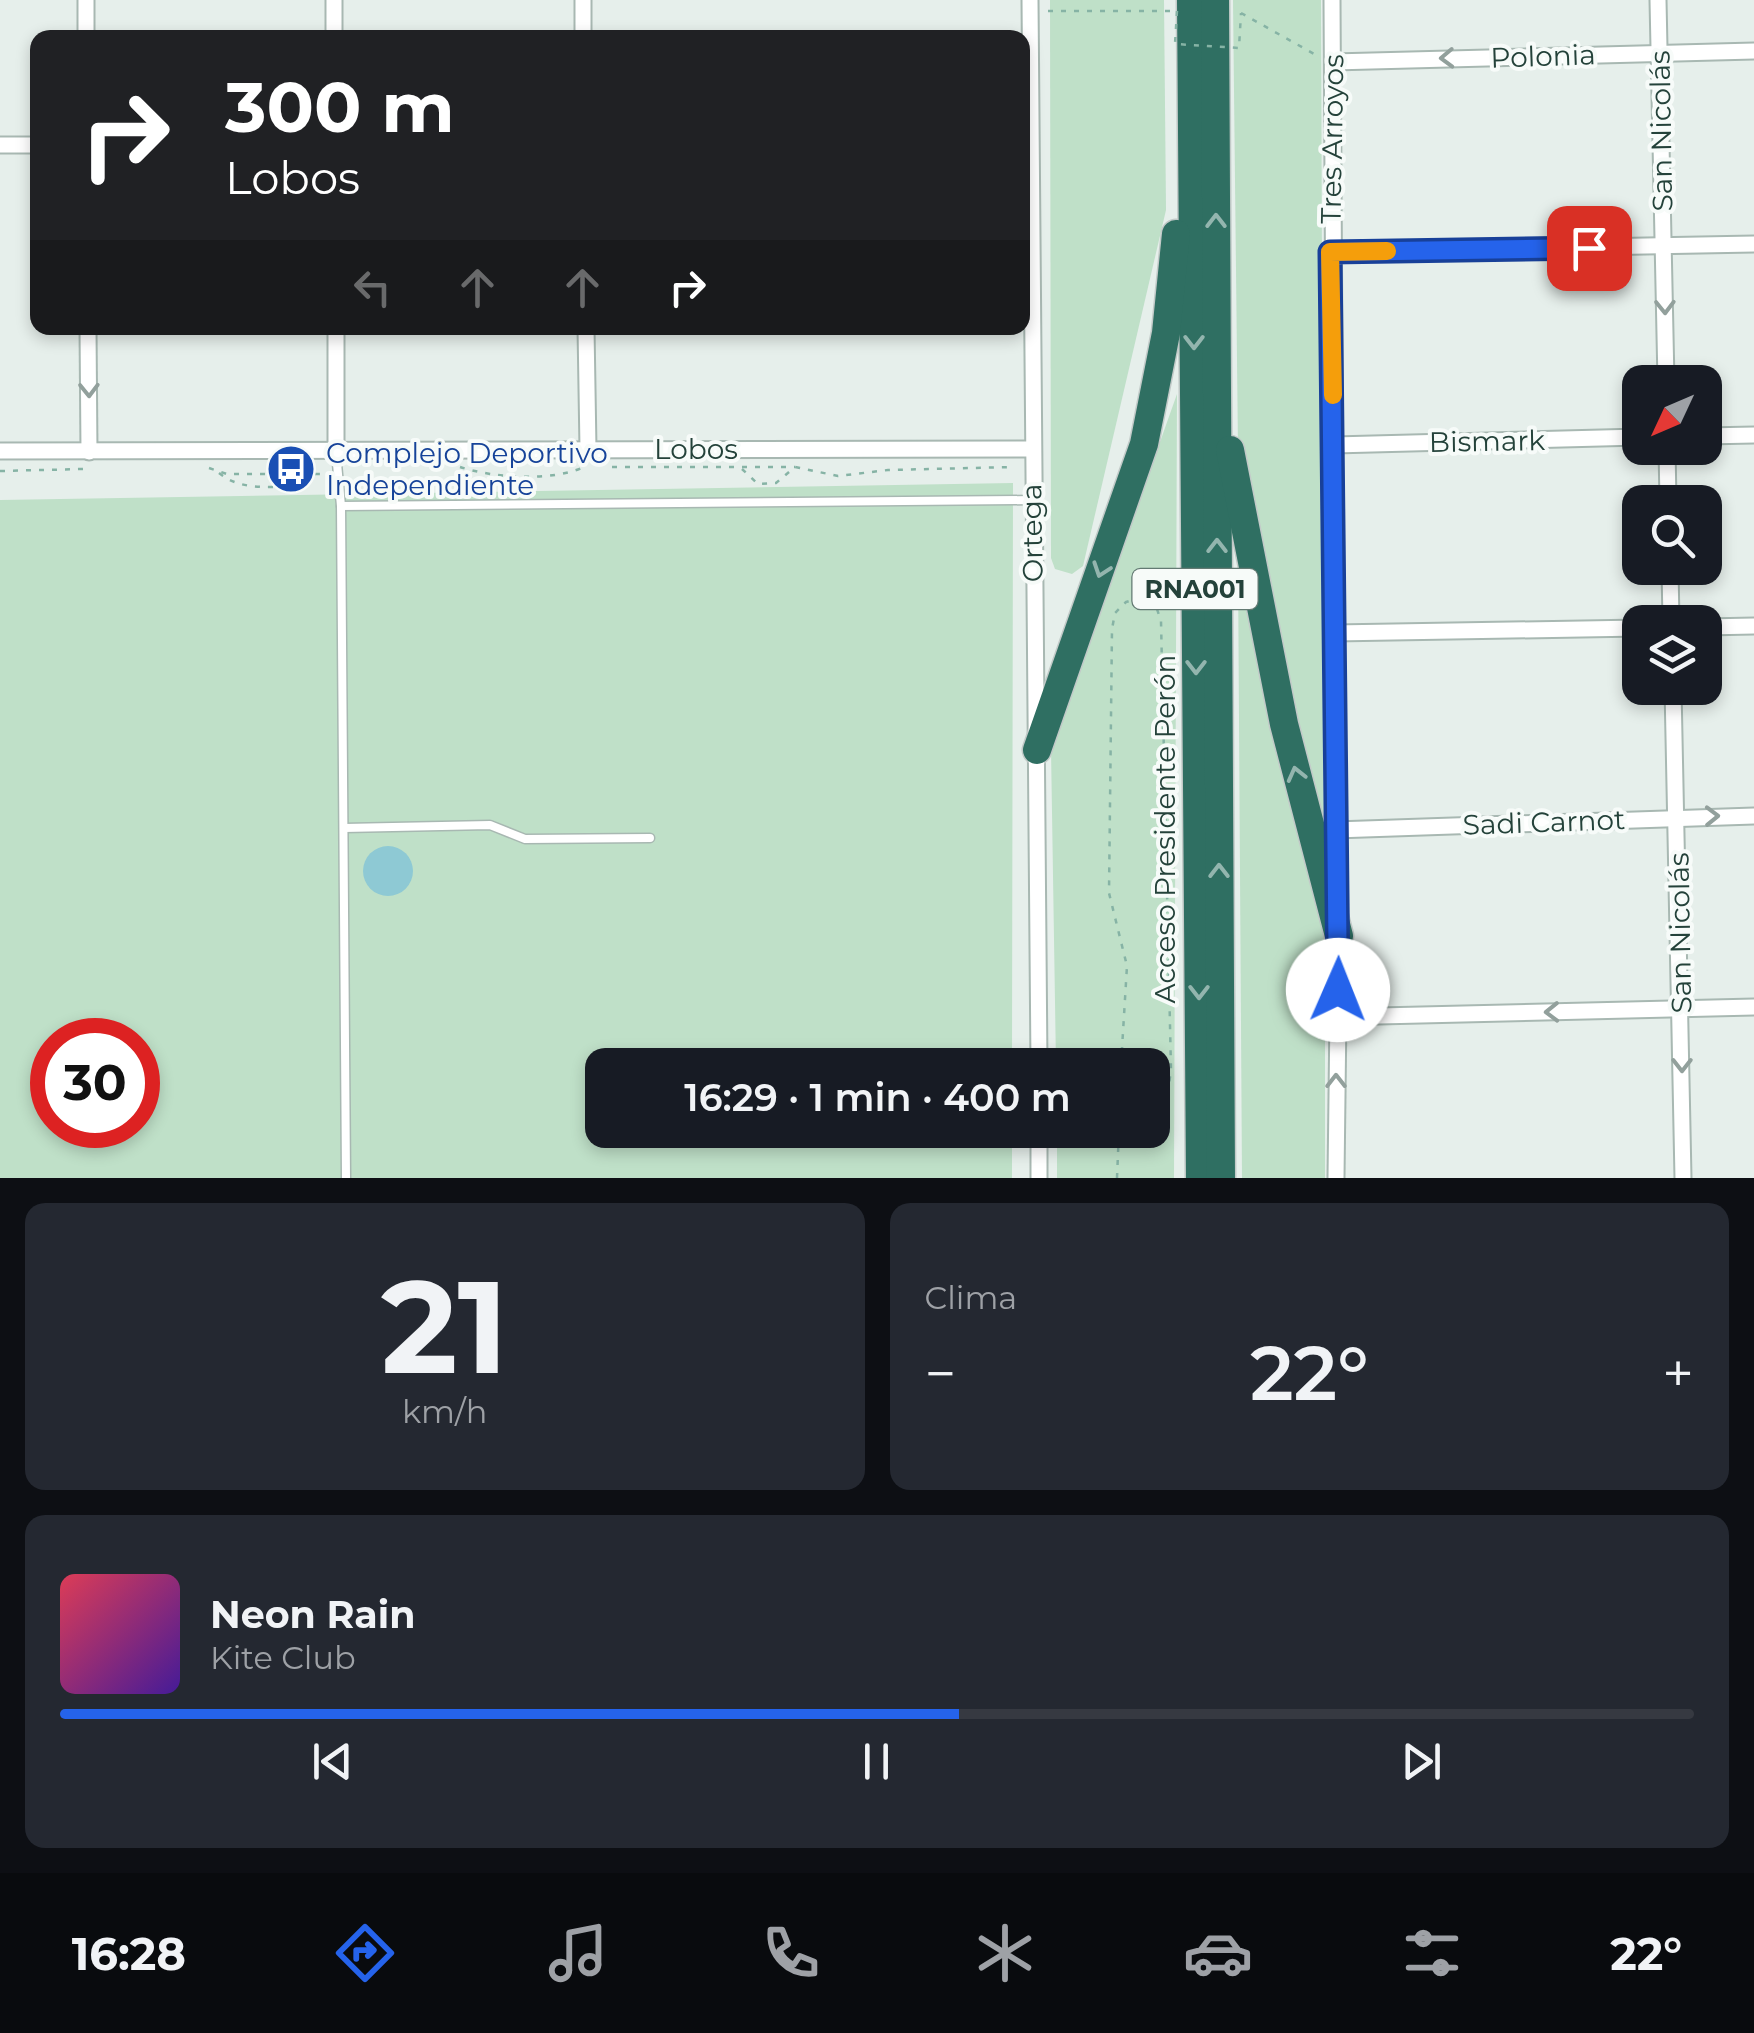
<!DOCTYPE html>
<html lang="es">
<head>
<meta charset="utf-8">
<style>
  body { margin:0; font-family:Montserrat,sans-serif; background:#242831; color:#f1f3f6; height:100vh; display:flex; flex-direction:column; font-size:38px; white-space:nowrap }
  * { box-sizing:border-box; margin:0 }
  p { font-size:32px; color:#9ea1a6 }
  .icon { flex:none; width:55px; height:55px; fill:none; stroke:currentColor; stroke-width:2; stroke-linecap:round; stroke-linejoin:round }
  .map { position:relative; height:1178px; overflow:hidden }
  .drawer { display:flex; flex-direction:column; gap:25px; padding:25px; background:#0d0f14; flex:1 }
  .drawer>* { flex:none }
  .guide { position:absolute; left:30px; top:30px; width:1000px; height:305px; border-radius:20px; box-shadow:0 5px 15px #0003; background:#202124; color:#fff; overflow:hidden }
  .needle { width:65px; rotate:226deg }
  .buttons { position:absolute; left:1622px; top:365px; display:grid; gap:20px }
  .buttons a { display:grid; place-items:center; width:100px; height:100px; border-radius:20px; background:#171b24; box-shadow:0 5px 15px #0003; font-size:50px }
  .speed { position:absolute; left:30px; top:1018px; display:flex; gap:20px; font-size:50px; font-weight:700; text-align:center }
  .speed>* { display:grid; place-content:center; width:130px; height:130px; border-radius:50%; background:#171b24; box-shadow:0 5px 15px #0003; line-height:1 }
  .speed .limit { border:15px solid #d22; background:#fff; color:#111 }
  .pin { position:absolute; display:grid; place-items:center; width:85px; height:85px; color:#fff; margin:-42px; border-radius:20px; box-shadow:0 5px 15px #0006 }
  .me { position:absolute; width:110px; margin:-55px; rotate:1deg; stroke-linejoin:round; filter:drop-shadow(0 0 8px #0008) }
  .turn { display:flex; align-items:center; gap:35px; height:210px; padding:0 30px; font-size:45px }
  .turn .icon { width:130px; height:130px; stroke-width:2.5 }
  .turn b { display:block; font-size:70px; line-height:85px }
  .lanes { display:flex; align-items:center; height:95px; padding:0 30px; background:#0003; justify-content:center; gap:50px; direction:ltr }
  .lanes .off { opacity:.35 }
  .big { font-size:75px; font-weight:600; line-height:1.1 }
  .drawer .widget { flex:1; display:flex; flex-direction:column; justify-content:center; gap:15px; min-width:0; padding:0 35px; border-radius:20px; background:#242831 }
  .drawer .dial { align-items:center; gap:0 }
  .dial b { font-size:130px; line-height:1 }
  .song { display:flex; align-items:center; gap:30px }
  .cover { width:120px; height:120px; border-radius:15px; background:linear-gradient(135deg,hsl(350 70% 55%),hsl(260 70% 35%)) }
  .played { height:10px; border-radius:5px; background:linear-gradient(90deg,#2563eb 55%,#363941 55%) }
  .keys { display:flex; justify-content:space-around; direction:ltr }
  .heat { display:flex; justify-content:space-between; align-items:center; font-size:55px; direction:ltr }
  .drawer .tiles { flex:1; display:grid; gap:25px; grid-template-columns:1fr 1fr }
  .widget:last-child { grid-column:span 2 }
  .trip { position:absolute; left:585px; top:1048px; width:585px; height:100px; border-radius:20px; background:#171b24; box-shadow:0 5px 15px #0003; font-weight:600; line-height:100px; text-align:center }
  .dock { display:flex; height:160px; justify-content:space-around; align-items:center; background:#090b0e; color:#9ea1a6 }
  .dock .icon { width:70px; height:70px }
  .dock .active { color:#2563eb }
  .dock b { font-size:45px; color:#f1f3f6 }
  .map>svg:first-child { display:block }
</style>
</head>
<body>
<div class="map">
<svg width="1754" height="1178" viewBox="0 0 1754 1178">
  <rect width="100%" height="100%" fill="#e6efeb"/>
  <g fill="#bfe0c8" fill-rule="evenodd">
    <path d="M1050,0H1164L1166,210L1083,566L1072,574L1055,569L1051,558Z"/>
    <path d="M1233,0H1321L1324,845L1238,448Z"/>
    <path d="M1177,394L1174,1178H1057V1130H1152V1065H1056L1051,749Z"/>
    <path d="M1013,483L1012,1065H602V1130H1012V1178H0V500ZM52,1040H138V1125H52Z"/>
    <path d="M1238,565L1325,938V1178H1242Z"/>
  </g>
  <circle fill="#8ec9d4" cx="388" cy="871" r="25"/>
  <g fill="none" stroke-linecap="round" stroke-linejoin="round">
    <g stroke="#a8b8b2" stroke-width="11">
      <g id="lane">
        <path d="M336,453L341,506L346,1178"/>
        <path d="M341,506L1031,500"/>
        <path d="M344,828L490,825L525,839L650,838"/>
      </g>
    </g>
    <g stroke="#a8b8b2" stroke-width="19">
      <g id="street">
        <path d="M86,0V38"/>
        <path d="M334,0V38"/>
        <path d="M583,0V38"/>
        <path d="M1030,0L1039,1065"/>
        <path d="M1332,0L1337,889"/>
        <path d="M1658,0L1666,382"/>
        <path d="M1333,62L1754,51"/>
        <path d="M0,145H38"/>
        <path d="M1331,252L1754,244"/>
        <path d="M88,328L89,452"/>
        <path d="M586,328L588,449"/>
        <path d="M1705,436L1754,435"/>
        <path d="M1334,445L1640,437"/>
        <path d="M1667,448L1668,502"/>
        <path d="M0,451L1031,449"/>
        <path d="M336,451V328"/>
        <path d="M1670,568L1671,622"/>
        <path d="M1705,627L1754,626"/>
        <path d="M1334,633L1640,628"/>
        <path d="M1673,688L1683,1178"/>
        <path d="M1335,830L1754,816"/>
        <path d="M1337,1017L1754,1007"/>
        <path d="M1039,1178V1130"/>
        <path d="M1336,1178L1339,932"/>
      </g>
    </g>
    <g stroke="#c2cac8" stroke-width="31">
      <g id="highway">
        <path d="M1191,0L1200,1178"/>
        <path d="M1215,0L1221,1178"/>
        <path d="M1230,450L1284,724L1339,936"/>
        <path d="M1037,750L1144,444L1166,333L1176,234"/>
      </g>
    </g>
    <g stroke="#86b3a5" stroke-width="2.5" stroke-dasharray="5 8" stroke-linecap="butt">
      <path d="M1048,11H1170"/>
      <path d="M1241,13L1316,55"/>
      <path d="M460,467C494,478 551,482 584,467"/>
      <path d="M612,467H795"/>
      <path d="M209,468L227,474H284"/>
      <path d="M742,469L758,484L776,483L795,467L838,476L888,470L1013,467"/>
      <path d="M0,471L83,469"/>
      <path d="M219,473C235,486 253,487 273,487L287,474H324"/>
      <path d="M1053,1053L1120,1058"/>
      <path d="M1121,1065L1127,966L1109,893L1112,629L1115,613L1126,602L1139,598L1155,603L1161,621L1171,1070L1169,1084L1152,1100"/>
      <path d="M1117,1178L1119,1130"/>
    </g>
    <use href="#lane" stroke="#fff" stroke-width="8"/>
    <use href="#street" stroke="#fff" stroke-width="15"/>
    <use href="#highway" stroke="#2f6f62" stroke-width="28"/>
    <path stroke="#86b3a5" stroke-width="2.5" stroke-dasharray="5 8" stroke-linecap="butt" d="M1177,11L1175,44L1239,48L1241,13"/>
  </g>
  <defs><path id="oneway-chevron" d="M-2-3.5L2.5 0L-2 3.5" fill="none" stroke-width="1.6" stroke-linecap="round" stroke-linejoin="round" transform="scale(2.5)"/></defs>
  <g stroke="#92a09c">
    <use href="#oneway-chevron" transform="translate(1447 58) rotate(178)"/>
    <use href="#oneway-chevron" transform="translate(1665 307) rotate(89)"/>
    <use href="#oneway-chevron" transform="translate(89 390) rotate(89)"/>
    <use href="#oneway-chevron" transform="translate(1712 816) rotate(-1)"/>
    <use href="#oneway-chevron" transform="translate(1552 1012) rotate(179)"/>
    <use href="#oneway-chevron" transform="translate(1682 1065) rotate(90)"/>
    <use href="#oneway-chevron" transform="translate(1336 1081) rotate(-90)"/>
  </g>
  <g stroke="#93b5ae">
    <use href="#oneway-chevron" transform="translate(1216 221) rotate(-90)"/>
    <use href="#oneway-chevron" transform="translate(1194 342) rotate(90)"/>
    <use href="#oneway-chevron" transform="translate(1217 546) rotate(-90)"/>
    <use href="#oneway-chevron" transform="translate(1101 570) rotate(109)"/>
    <use href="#oneway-chevron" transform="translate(1196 667) rotate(90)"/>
    <use href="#oneway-chevron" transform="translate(1296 774) rotate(-104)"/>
    <use href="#oneway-chevron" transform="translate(1219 871) rotate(-90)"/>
    <use href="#oneway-chevron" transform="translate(1199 992) rotate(90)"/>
  </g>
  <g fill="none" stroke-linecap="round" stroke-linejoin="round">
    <g stroke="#184099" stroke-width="25">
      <path id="route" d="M1338,990L1330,252L1589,248"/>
    </g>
    <use href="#route" stroke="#2563eb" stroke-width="18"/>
    <path stroke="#f59e0b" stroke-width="18" d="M1333,395L1330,252L1387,251"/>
  </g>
  <defs>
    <g id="bus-disc" transform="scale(2.5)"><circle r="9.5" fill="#1a4fb4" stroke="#f7fbf9"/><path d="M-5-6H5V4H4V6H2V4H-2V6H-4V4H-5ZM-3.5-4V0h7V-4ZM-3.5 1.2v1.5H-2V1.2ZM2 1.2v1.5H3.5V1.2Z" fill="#fff"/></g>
  </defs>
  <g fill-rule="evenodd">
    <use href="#bus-disc" x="291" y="469"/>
  </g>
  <g text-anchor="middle" stroke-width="8" stroke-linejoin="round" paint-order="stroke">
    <rect fill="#f7fbf9" stroke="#637a73" stroke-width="2.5" x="1132.5" y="569" width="125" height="40" rx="8"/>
    <g font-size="25" font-weight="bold" fill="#24423a">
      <text x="1195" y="598">RNA001</text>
    </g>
    <g font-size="28" fill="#24423a" stroke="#f7fbf9">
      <text transform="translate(1543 56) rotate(-2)" y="10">Polonia</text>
      <text transform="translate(1661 131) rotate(-91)" y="10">San Nicolás</text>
      <text transform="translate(1332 139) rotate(-89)" y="10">Tres Arroyos</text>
      <text transform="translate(1487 441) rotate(-1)" y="10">Bismark</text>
      <text x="696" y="459">Lobos</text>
      <text transform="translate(1032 533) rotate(-91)" y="10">Ortega</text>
      <text transform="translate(1544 822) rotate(-2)" y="10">Sadi Carnot</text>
      <text transform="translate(1165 829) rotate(-90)" y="10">Acceso Presidente Perón</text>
      <text transform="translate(1680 933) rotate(-91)" y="10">San Nicolás</text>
    </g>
    <g font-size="28" fill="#164399" stroke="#f7fbf9" text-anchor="start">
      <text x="326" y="463">Complejo Deportivo<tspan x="326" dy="32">Independiente</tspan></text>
    </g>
  </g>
</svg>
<div class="buttons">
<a><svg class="needle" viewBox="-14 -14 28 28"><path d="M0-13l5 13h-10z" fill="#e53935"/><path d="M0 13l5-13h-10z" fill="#9ea1a6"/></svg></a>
<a><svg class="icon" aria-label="search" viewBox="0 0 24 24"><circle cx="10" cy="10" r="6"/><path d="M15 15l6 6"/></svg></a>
<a><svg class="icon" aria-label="layers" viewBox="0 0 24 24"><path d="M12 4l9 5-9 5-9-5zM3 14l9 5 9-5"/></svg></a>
</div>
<div class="speed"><div class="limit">30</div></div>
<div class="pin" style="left:1589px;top:248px;background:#d93025"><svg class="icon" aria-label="arrive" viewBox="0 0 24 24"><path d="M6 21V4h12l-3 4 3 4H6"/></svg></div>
<svg class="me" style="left:1338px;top:990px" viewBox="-20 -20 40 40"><circle r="19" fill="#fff"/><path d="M0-13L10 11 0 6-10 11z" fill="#2563eb"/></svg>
<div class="trip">16:29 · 1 min · 400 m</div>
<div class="guide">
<div class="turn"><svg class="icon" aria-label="right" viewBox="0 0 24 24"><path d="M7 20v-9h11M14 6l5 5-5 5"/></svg><div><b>300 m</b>Lobos</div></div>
<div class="lanes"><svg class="icon off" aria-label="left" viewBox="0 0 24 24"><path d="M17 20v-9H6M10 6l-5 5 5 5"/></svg><svg class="icon off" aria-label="ahead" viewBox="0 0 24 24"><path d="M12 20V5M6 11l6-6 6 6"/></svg><svg class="icon off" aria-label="ahead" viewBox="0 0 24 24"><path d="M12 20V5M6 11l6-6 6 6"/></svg><svg class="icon" aria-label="right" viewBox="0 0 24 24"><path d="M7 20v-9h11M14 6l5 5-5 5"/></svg></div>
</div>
</div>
<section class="drawer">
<div class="tiles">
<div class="widget dial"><b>21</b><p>km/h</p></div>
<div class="widget"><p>Clima</p>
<div class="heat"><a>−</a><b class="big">22°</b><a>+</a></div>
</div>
<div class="widget">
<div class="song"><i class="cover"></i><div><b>Neon Rain</b><p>Kite Club</p></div></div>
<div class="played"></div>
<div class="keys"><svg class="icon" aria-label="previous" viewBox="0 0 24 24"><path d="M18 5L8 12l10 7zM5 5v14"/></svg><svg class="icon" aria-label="pause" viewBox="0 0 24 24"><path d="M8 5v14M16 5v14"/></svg><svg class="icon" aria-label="next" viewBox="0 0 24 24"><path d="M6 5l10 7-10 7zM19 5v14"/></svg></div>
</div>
</div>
</section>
<nav class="dock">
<b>16:28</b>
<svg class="icon active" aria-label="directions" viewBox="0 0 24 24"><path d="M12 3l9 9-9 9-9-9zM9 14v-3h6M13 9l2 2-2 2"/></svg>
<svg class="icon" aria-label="music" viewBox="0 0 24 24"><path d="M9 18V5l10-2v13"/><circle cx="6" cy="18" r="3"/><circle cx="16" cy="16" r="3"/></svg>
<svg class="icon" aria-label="phone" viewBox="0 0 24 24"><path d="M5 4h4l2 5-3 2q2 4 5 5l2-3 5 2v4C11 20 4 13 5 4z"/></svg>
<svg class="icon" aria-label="climate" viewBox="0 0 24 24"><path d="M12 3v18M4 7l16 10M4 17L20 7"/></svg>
<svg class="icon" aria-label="car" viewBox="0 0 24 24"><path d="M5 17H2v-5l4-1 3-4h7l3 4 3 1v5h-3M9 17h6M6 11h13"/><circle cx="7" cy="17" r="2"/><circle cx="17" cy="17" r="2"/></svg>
<svg class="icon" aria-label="filters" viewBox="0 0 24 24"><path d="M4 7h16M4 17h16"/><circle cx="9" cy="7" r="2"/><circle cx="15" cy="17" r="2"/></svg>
<b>22°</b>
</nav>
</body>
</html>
